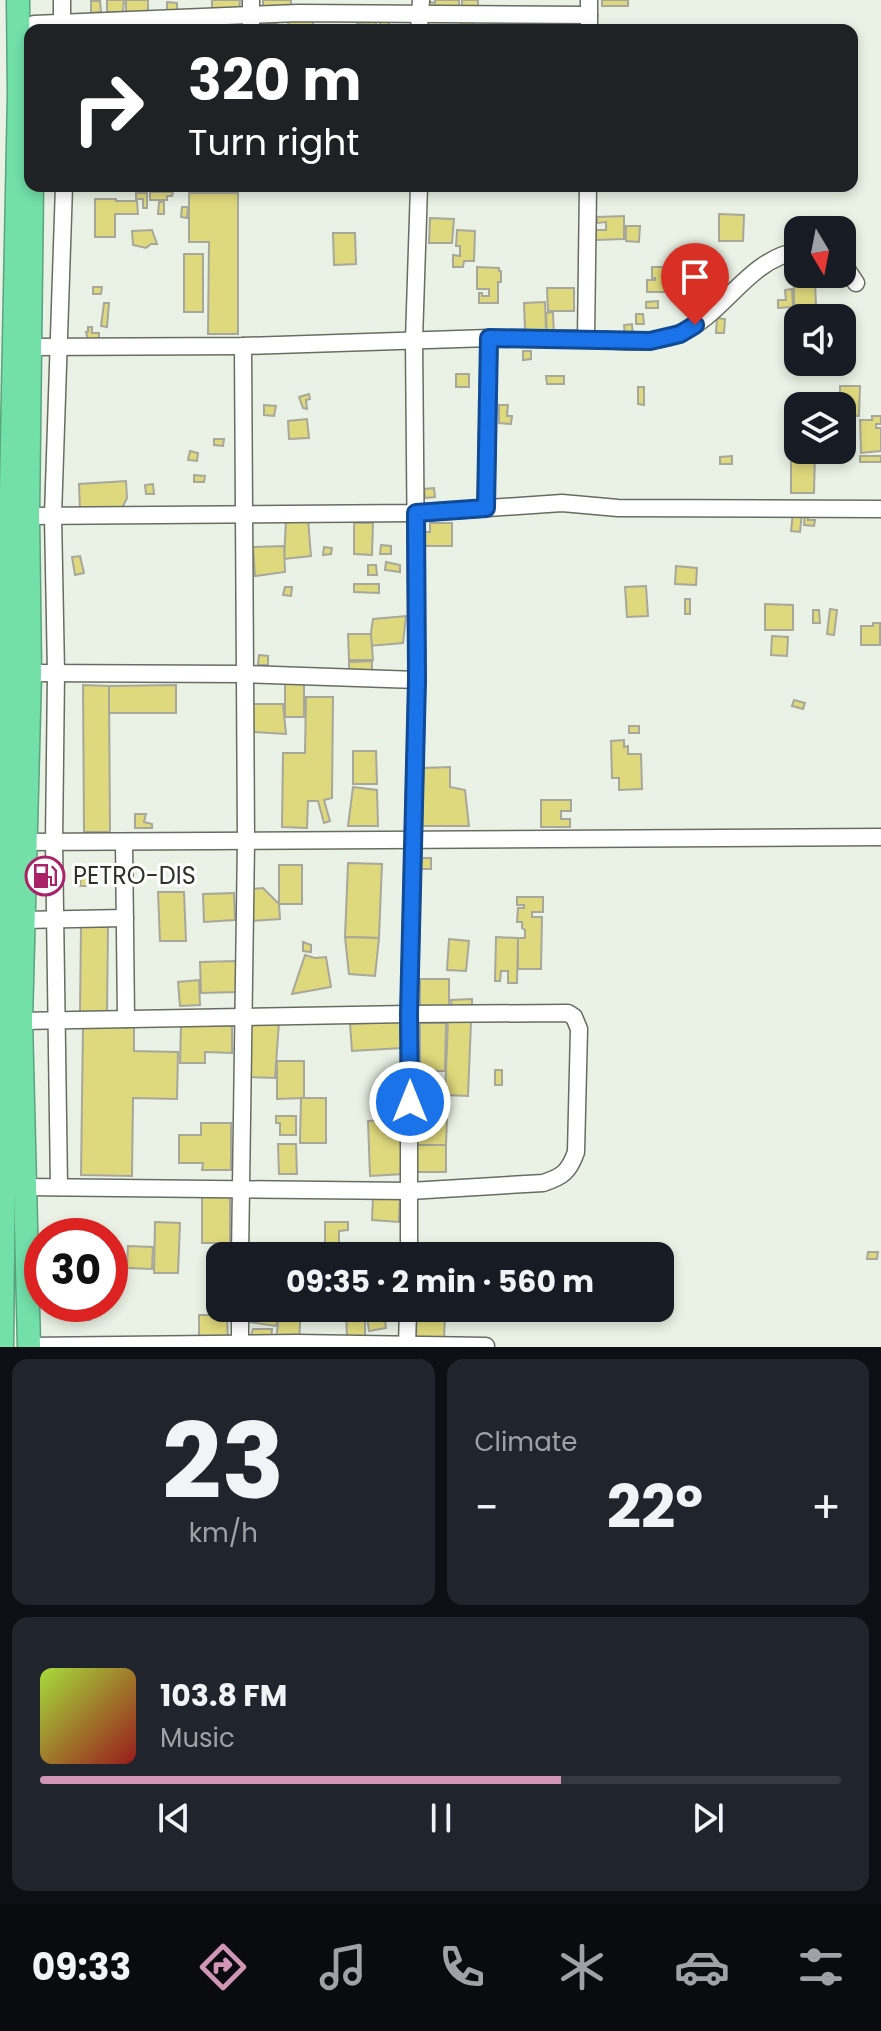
<!DOCTYPE html>
<html lang="en">
<head>
<meta charset="utf-8">
<style>
  body { margin:0; font-family:Poppins,sans-serif; background:#20242c; color:#f1f3f6; height:100vh; display:flex; flex-direction:column; font-size:30px; white-space:nowrap }
  * { box-sizing:border-box; margin:0 }
  p { font-size:26px; color:#9ea1a6 }
  .icon { flex:none; width:44px; height:44px; fill:none; stroke:currentColor; stroke-width:2; stroke-linecap:round; stroke-linejoin:round }
  .map { position:relative; height:1347px; overflow:hidden }
  .panel { display:flex; flex-direction:column; gap:12px; padding:12px; background:#0d0f14; flex:1 }
  .panel>* { flex:none }
  .banner { position:absolute; left:24px; top:24px; width:834px; height:168px; border-radius:16px; box-shadow:0 4px 12px #0003; background:#202124; color:#fff; overflow:hidden }
  .needle { width:52px; rotate:170deg }
  .buttons { position:absolute; left:784px; top:216px; display:grid; gap:16px }
  .buttons a { display:grid; place-items:center; width:72px; height:72px; border-radius:16px; background:#171b24; box-shadow:0 4px 12px #0003; font-size:40px }
  .speed { position:absolute; left:24px; top:1218px; display:flex; gap:16px; font-size:40px; font-weight:700; text-align:center }
  .speed>* { display:grid; place-content:center; width:104px; height:104px; border-radius:50%; background:#171b24; box-shadow:0 4px 12px #0003; line-height:1 }
  .speed .limit { border:12px solid #d22; background:#fff; color:#111 }
  .pin { position:absolute; display:grid; place-items:center; width:68px; height:68px; color:#fff; margin:-82px -34px; border-radius:50% 50% 50% 0; rotate:-45deg; box-shadow:0 0 8px #0007 }
  .pin .icon { rotate:45deg }
  .me { position:absolute; width:88px; margin:-44px; rotate:0deg; stroke-linejoin:round; filter:drop-shadow(0 0 6px #0008) }
  .turn { display:flex; align-items:center; gap:28px; height:168px; padding:0 32px; font-size:36px }
  .turn .icon { width:104px; height:104px; stroke-width:2.5 }
  .turn b { display:block; font-size:56px; line-height:68px }
  .big { font-size:60px; font-weight:700; line-height:1.1 }
  .panel .tile { flex:1; display:flex; flex-direction:column; justify-content:center; gap:12px; min-width:0; padding:0 28px; border-radius:16px; background:#20242c }
  .panel .dial { align-items:center; gap:0 }
  .dial b { font-size:104px; line-height:1 }
  .song { display:flex; align-items:center; gap:24px }
  .cover { width:96px; height:96px; border-radius:12px; background:linear-gradient(135deg,hsl(80 70% 55%),hsl(0 70% 35%)) }
  .played { height:8px; border-radius:4px; background:linear-gradient(90deg,#d195b6 65%,#363941 65%) }
  .keys { display:flex; justify-content:space-around; direction:ltr }
  .heat { display:flex; justify-content:space-between; align-items:center; font-size:44px; direction:ltr }
  .panel .tiles { flex:1; display:grid; gap:12px; grid-template-columns:1fr 1fr }
  .tile:last-child { grid-column:span 2 }
  .trip { position:absolute; left:206px; top:1242px; width:468px; height:80px; border-radius:16px; background:#171b24; box-shadow:0 4px 12px #0003; font-weight:700; line-height:80px; text-align:center }
  .menu { display:flex; height:128px; justify-content:space-around; align-items:center; background:#090b0e; color:#9ea1a6 }
  .menu .icon { width:56px; height:56px }
  .menu .selected { color:#d195b6 }
  .menu b { font-size:36px; color:#f1f3f6 }
  .map>svg:first-child { display:block }
</style>
</head>
<body>
<div class="map">
<svg width="881" height="1347" viewBox="0 0 881 1347">
  <rect width="100%" height="100%" fill="#eaf2e5"/>
  <g fill="#dfd97d" stroke="#a8a79b" stroke-width="2">
    <path d="M107,0H124L123,12H107Z"/>
    <rect x="126" y="0" width="22" height="13"/>
    <path d="M212,0H240L239,12L212,11Z"/>
    <rect x="263" y="0" width="28" height="11"/>
    <path d="M435,0H459V10L427,11L430,2L435,3Z"/>
    <path d="M462,0H478V10L462,7Z"/>
    <rect x="602" y="0" width="26" height="6"/>
    <path d="M91,1H100L101,12L91,13Z"/>
    <path d="M167,2L177,3V10H167Z"/>
    <path d="M577,20L578,30H552V21Z"/>
    <path d="M288,21H313V30H289Z"/>
    <path d="M376,22V30H358L357,23Z"/>
    <rect x="380" y="22" width="9" height="8"/>
    <rect x="461" y="22" width="12" height="8"/>
    <path d="M266,23L277,24V30H268Z"/>
    <path d="M150,192H173L172,196H167V200H150Z"/>
    <path d="M136,193H147V208H143V199H136Z"/>
    <path d="M189,193H238V334H208L209,242H189Z"/>
    <path d="M95,199H116V201H137L138,214H115V237H95Z"/>
    <path d="M159,202H164V214H158Z"/>
    <path d="M182,207H188L187,218L181,217Z"/>
    <path d="M719,214L744,215L743,241H719Z"/>
    <path d="M624,216V239L596,240V230H606V222L597,223V217Z"/>
    <path d="M430,218L454,219L452,243H429Z"/>
    <path d="M626,226H640L639,242L626,241Z"/>
    <path d="M152,230L157,244H151L146,248L133,245L132,231Z"/>
    <path d="M457,230L475,231L474,261H464L463,267H453V255L460,256V246H456Z"/>
    <path d="M333,233H355L356,264L334,265Z"/>
    <rect x="184" y="254" width="19" height="58"/>
    <path d="M673,266L692,267V293L672,292Z"/>
    <path d="M477,267L499,268V271H501V282H498V303H479V293H482V296H489V289H477Z"/>
    <path d="M652,267H668V292H647V280H655V278H652Z"/>
    <path d="M815,282L816,305H794V283Z"/>
    <path d="M93,287H102L101,294H93Z"/>
    <path d="M547,288H574V311H548Z"/>
    <path d="M792,289L793,307L778,308V300H786L785,290Z"/>
    <path d="M658,301V308H646V302Z"/>
    <path d="M545,302L546,330H536L537,337L525,331L524,303Z"/>
    <path d="M104,303H109L107,327L101,326Z"/>
    <path d="M553,312L554,337H547L546,313Z"/>
    <path d="M636,314H643L644,324H636Z"/>
    <path d="M717,318L725,319L724,333H716Z"/>
    <path d="M632,324L633,336L625,337L624,325Z"/>
    <path d="M88,327H92V333H99V344L88,340L86,332H88Z"/>
    <path d="M523,351H531V359L523,360Z"/>
    <rect x="456" y="374" width="13" height="13"/>
    <path d="M546,376H564V384H547Z"/>
    <path d="M840,386H860L859,416L842,415V406H840Z"/>
    <path d="M638,387H644V405L638,404Z"/>
    <path d="M309,394L310,399L306,400L307,409L303,408L299,397Z"/>
    <path d="M264,405L276,406L274,416L264,415Z"/>
    <path d="M499,405H508L507,416H512L511,424L499,423Z"/>
    <path d="M872,416H881V424H876V428H881V451L861,453L860,420H872Z"/>
    <path d="M307,419L309,438L289,439L288,421Z"/>
    <path d="M214,439H224L223,446L214,445Z"/>
    <path d="M190,451L198,453L197,461L188,460Z"/>
    <path d="M791,454L815,455L814,493H791Z"/>
    <path d="M732,456V464H720V457Z"/>
    <rect x="860" y="456" width="21" height="6"/>
    <path d="M194,475L205,476L204,482H194Z"/>
    <path d="M126,481L127,498L122,508L80,510L79,484Z"/>
    <path d="M153,484L154,494H146L145,485Z"/>
    <path d="M434,488L435,497L425,498L424,489Z"/>
    <path d="M805,511L814,512V517H808V520H815L814,526L804,525Z"/>
    <path d="M793,512L802,513L800,532L791,531Z"/>
    <path d="M308,519L311,556L284,559L286,520Z"/>
    <path d="M354,523H373L372,555L354,554Z"/>
    <path d="M430,523H452V546H424V532H430Z"/>
    <path d="M381,545L391,546V554H380Z"/>
    <path d="M284,546L285,572L255,576L253,547Z"/>
    <path d="M324,547L332,548L331,554L323,555Z"/>
    <path d="M80,556L84,573L75,575L72,557Z"/>
    <path d="M386,562L400,565V572L385,570Z"/>
    <path d="M368,565H376L377,575H368Z"/>
    <path d="M676,566L697,568L696,585L675,584Z"/>
    <path d="M354,584H379V593L354,592Z"/>
    <path d="M646,586L648,616L627,617L625,587Z"/>
    <path d="M285,587H292L291,596L283,595Z"/>
    <rect x="685" y="599" width="5" height="15"/>
    <path d="M765,604L793,605V630H765Z"/>
    <path d="M830,609L837,610L834,635L827,634Z"/>
    <path d="M813,610H819L820,623H813Z"/>
    <path d="M406,616L403,643L369,646L373,619Z"/>
    <path d="M873,623H880V645H861V626H873Z"/>
    <path d="M348,634H371L373,660H349Z"/>
    <path d="M772,636L788,637L787,656L771,655Z"/>
    <path d="M259,655L268,656V665H258Z"/>
    <path d="M372,661V671L349,672V662Z"/>
    <rect x="285" y="681" width="19" height="36"/>
    <path d="M83,685L109,686L110,832H84Z"/>
    <path d="M176,685V713H109V686Z"/>
    <path d="M306,697H333L332,798L324,800L330,821L324,823L318,801H308L307,828L282,827L283,753H305Z"/>
    <path d="M794,700L805,703L803,709L792,706Z"/>
    <path d="M252,704H283L286,734L253,732Z"/>
    <rect x="629" y="726" width="10" height="7"/>
    <path d="M624,740V747L628,746V754H641L642,789L619,790V778H612L611,741Z"/>
    <path d="M353,751H376L377,784H353Z"/>
    <path d="M450,767V787L465,790L469,826H422V768Z"/>
    <path d="M353,787L377,790L378,826H348Z"/>
    <path d="M541,800H571V811H561V819H570V827H541Z"/>
    <path d="M135,814H146L144,822L152,824V828H135Z"/>
    <rect x="421" y="858" width="10" height="11"/>
    <path d="M348,863L382,864L379,938L345,937Z"/>
    <rect x="279" y="865" width="23" height="39"/>
    <path d="M81,869L91,870V886H80Z"/>
    <path d="M263,888L279,904L280,919L252,921L250,889Z"/>
    <path d="M158,892H184L186,941H160Z"/>
    <path d="M234,893L235,920L204,922L203,894Z"/>
    <path d="M517,897H543V912H532V917H542L541,969H518V938H525V930L522,928V922H517L518,908H524V905H517Z"/>
    <path d="M81,926L108,927L107,1014H80Z"/>
    <path d="M345,937L379,938L375,976L349,974Z"/>
    <path d="M496,937L518,938L517,983H508V971H501L500,981H495Z"/>
    <path d="M449,939L469,941L466,971L447,970Z"/>
    <path d="M303,942L311,945V952L303,951Z"/>
    <path d="M305,955L315,958L326,957L331,987L292,994Z"/>
    <path d="M236,961L237,992L201,993L200,962Z"/>
    <rect x="420" y="979" width="29" height="31"/>
    <path d="M199,980L200,1005L180,1006L178,982Z"/>
    <path d="M472,999V1006L452,1008L451,1000Z"/>
    <path d="M251,1021L279,1022L275,1078L248,1077Z"/>
    <path d="M400,1021L402,1048L352,1051L350,1024Z"/>
    <path d="M448,1021L471,1022L468,1096L445,1095Z"/>
    <path d="M420,1023H446L445,1071H420Z"/>
    <path d="M83,1024L134,1025V1051L178,1052L177,1099L133,1098L132,1176L81,1175Z"/>
    <path d="M181,1025L232,1026V1053L205,1052V1063H180Z"/>
    <path d="M277,1061H304V1098L277,1099Z"/>
    <rect x="495" y="1070" width="7" height="15"/>
    <path d="M301,1098H326V1143H300Z"/>
    <path d="M276,1116H296V1135H280V1123H276Z"/>
    <path d="M415,1118H447L446,1145H416Z"/>
    <path d="M402,1119L404,1174L370,1176L368,1121Z"/>
    <path d="M201,1123H231V1170H202L203,1163H179V1135H201Z"/>
    <path d="M278,1144H296L297,1174H279Z"/>
    <rect x="416" y="1145" width="30" height="27"/>
    <path d="M230,1194V1243H202V1195Z"/>
    <path d="M373,1196L400,1197L399,1222L372,1220Z"/>
    <path d="M155,1222L180,1223L178,1273H154Z"/>
    <path d="M325,1222H348V1230L339,1231V1253H325Z"/>
    <path d="M128,1246L153,1247L152,1269L127,1268Z"/>
    <path d="M868,1252H878L877,1259H867Z"/>
    <path d="M75,1304H90V1320H76Z"/>
    <path d="M243,1308H280L276,1326L242,1321Z"/>
    <path d="M280,1308H301L299,1342L276,1340Z"/>
    <path d="M346,1308H365V1342H347Z"/>
    <path d="M417,1313L445,1314L444,1340L416,1339Z"/>
    <path d="M384,1314L386,1328L369,1331L367,1317Z"/>
    <path d="M199,1315H227L228,1340L199,1341Z"/>
    <path d="M253,1329H272L271,1340L250,1339Z"/>
  </g>
  <g fill="none" stroke-linecap="round" stroke-linejoin="round">
    <g stroke="#676d62" stroke-width="19">
      <g id="minor">
        <path d="M62,0V30"/>
        <path d="M34,24L298,13L589,15"/>
        <path d="M251,30V0"/>
        <path d="M419,30L421,0"/>
        <path d="M589,30V0"/>
        <path d="M842,262L856,283"/>
        <path d="M586,339C616,340 649,346 678,334C724,316 746,260 798,251"/>
        <path d="M30,347L243,346L489,338L586,339L588,186"/>
        <path d="M486,508L489,338"/>
        <path d="M28,516L416,513L562,503L618,508L881,509"/>
        <path d="M30,673L243,674L417,680"/>
        <path d="M25,842L881,837"/>
        <path d="M124,842L126,1019"/>
        <path d="M23,920L125,918"/>
        <path d="M21,1021L409,1014L568,1013L574,1017L579,1029L576,1152C569,1172 562,1177 543,1183L410,1191L26,1187"/>
        <path d="M59,1187L54,842L56,673L53,516L64,186"/>
        <path d="M240,1256L246,841L243,346"/>
        <path d="M409,1256V1014L417,680L414,340L419,186"/>
        <path d="M240,1308V1347"/>
        <path d="M29,1346L297,1343L486,1346"/>
        <path d="M407,1347L408,1308"/>
      </g>
    </g>
    <g stroke="#5ba27e" stroke-width="25">
      <g id="highway">
        <path d="M2,1347L11,490L19,94L18,0"/>
        <path d="M29,1347L21,1021L30,673L28,516L32,186"/>
      </g>
    </g>
    <use href="#minor" stroke="#fff" stroke-width="16"/>
    <use href="#highway" stroke="#73e0aa" stroke-width="22"/>
  </g>
  <g fill="none" stroke-linecap="round" stroke-linejoin="round">
    <g stroke="#114b97" stroke-width="20">
      <path id="route" d="M410,1102L409,1014L417,680L416,513L486,508L489,338L650,341L680,334L695,325"/>
    </g>
    <use href="#route" stroke="#1a73e8" stroke-width="14"/>
  </g>
  <defs>
    <g id="fuel-ring" transform="scale(2)"><circle r="9.5" fill="#fff" stroke="#aa2267" stroke-width="1.5"/><path d="M-5.5-6h7V0h2V4h1.3V-2.5L3-4.5l.8-.8L6-3V5H2.5V1h-1V6h-7ZM-4.2-4.7v3.2H.2V-4.7Z" fill="#aa2267"/></g>
  </defs>
  <g fill-rule="evenodd">
    <use href="#fuel-ring" x="45" y="876"/>
  </g>
  <g text-anchor="middle" stroke-width="6" stroke-linejoin="round" paint-order="stroke">
    <g font-size="24" fill="#2e302c" stroke="#fff" text-anchor="start">
      <text x="73" y="884">PETRO-DIS</text>
    </g>
  </g>
</svg>
<div class="buttons">
<a><svg class="needle" viewBox="-14 -14 28 28"><path d="M0-13l5 13h-10z" fill="#e53935"/><path d="M0 13l5-13h-10z" fill="#9ea1a6"/></svg></a>
<a><svg class="icon" aria-label="sound" viewBox="0 0 24 24"><path d="M4 9h4l5-4v14l-5-4H4zM17 9q2 3 0 6"/></svg></a>
<a><svg class="icon" aria-label="layers" viewBox="0 0 24 24"><path d="M12 4l9 5-9 5-9-5zM3 14l9 5 9-5"/></svg></a>
</div>
<div class="speed"><div class="limit">30</div></div>
<div class="pin" style="left:695px;top:325px;background:#d93025"><svg class="icon" aria-label="arrive" viewBox="0 0 24 24"><path d="M6 21V4h12l-3 4 3 4H6"/></svg></div>
<svg class="me" style="left:410px;top:1102px" viewBox="-20 -20 40 40"><circle r="17" fill="#1a73e8" stroke="#fff" stroke-width="3"/><path d="M0-11L8 9 0 5-8 9z" fill="#fff"/></svg>
<div class="trip">09:35 · 2 min · 560 m</div>
<div class="banner">
<div class="turn"><svg class="icon" aria-label="right" viewBox="0 0 24 24"><path d="M7 20v-9h11M14 6l5 5-5 5"/></svg><div><b>320 m</b>Turn right</div></div>
</div>
</div>
<section class="panel">
<div class="tiles">
<div class="tile dial"><b>23</b><p>km/h</p></div>
<div class="tile"><p>Climate</p>
<div class="heat"><a>−</a><b class="big">22°</b><a>+</a></div>
</div>
<div class="tile">
<div class="song"><i class="cover"></i><div><b>103.8 FM</b><p>Music</p></div></div>
<div class="played"></div>
<div class="keys"><svg class="icon" aria-label="previous" viewBox="0 0 24 24"><path d="M18 5L8 12l10 7zM5 5v14"/></svg><svg class="icon" aria-label="pause" viewBox="0 0 24 24"><path d="M8 5v14M16 5v14"/></svg><svg class="icon" aria-label="next" viewBox="0 0 24 24"><path d="M6 5l10 7-10 7zM19 5v14"/></svg></div>
</div>
</div>
</section>
<nav class="menu">
<b>09:33</b>
<svg class="icon selected" aria-label="directions" viewBox="0 0 24 24"><path d="M12 3l9 9-9 9-9-9zM9 14v-3h6M13 9l2 2-2 2"/></svg>
<svg class="icon" aria-label="music" viewBox="0 0 24 24"><path d="M9 18V5l10-2v13"/><circle cx="6" cy="18" r="3"/><circle cx="16" cy="16" r="3"/></svg>
<svg class="icon" aria-label="phone" viewBox="0 0 24 24"><path d="M5 4h4l2 5-3 2q2 4 5 5l2-3 5 2v4C11 20 4 13 5 4z"/></svg>
<svg class="icon" aria-label="climate" viewBox="0 0 24 24"><path d="M12 3v18M4 7l16 10M4 17L20 7"/></svg>
<svg class="icon" aria-label="car" viewBox="0 0 24 24"><path d="M5 17H2v-5l4-1 3-4h7l3 4 3 1v5h-3M9 17h6M6 11h13"/><circle cx="7" cy="17" r="2"/><circle cx="17" cy="17" r="2"/></svg>
<svg class="icon" aria-label="filters" viewBox="0 0 24 24"><path d="M4 7h16M4 17h16"/><circle cx="9" cy="7" r="2"/><circle cx="15" cy="17" r="2"/></svg>
</nav>
</body>
</html>
